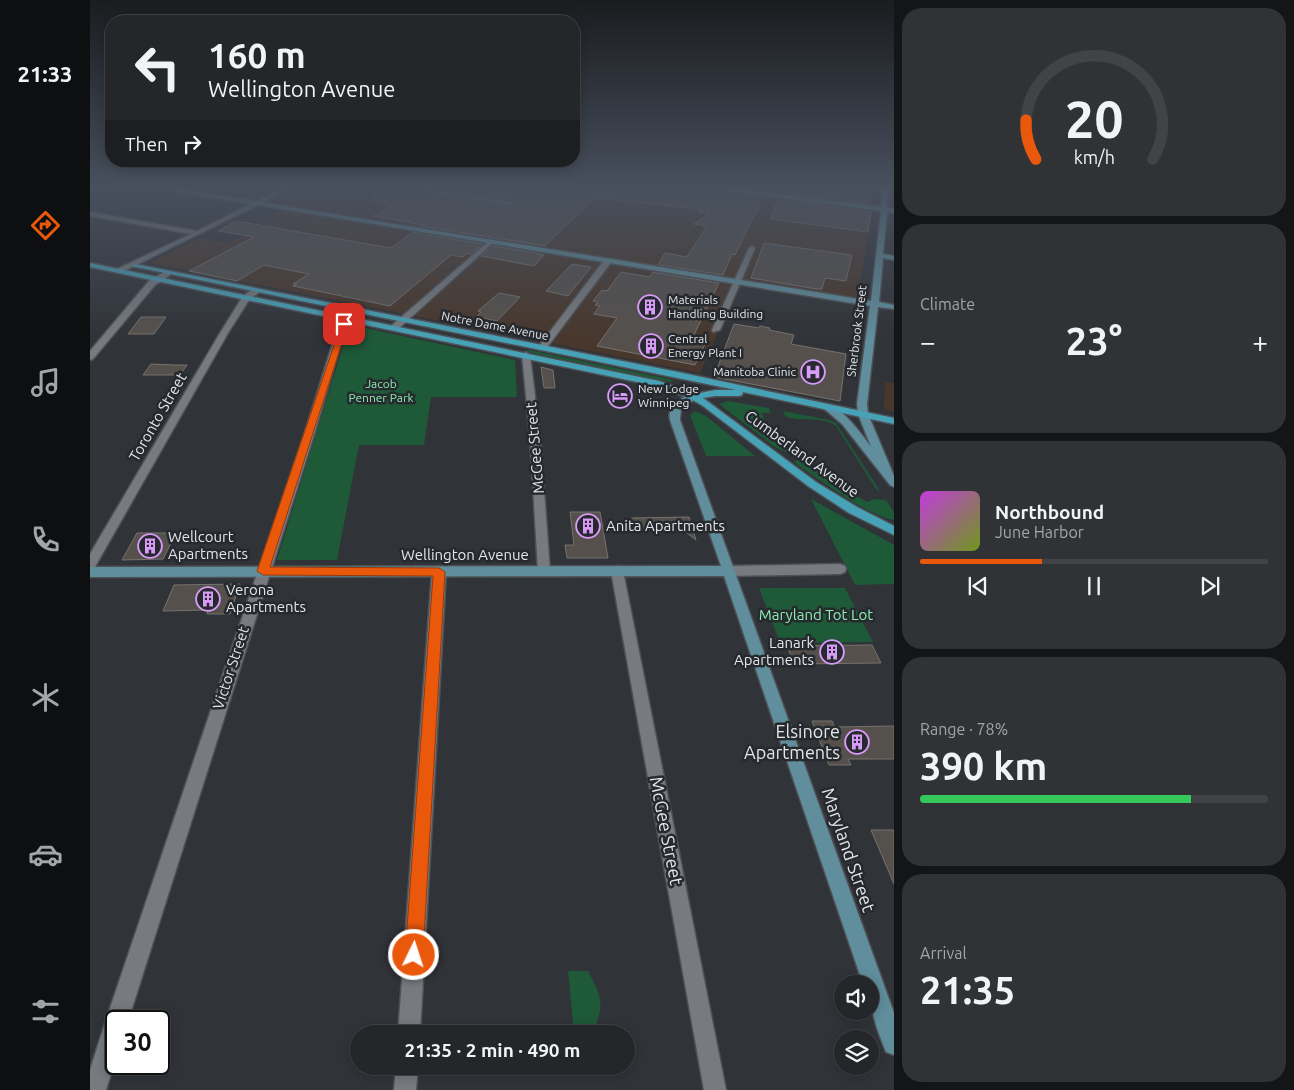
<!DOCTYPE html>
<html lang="en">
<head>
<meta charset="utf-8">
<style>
  body { margin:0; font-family:Ubuntu,sans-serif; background:#303236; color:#f1f3f6; height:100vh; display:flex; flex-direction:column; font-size:19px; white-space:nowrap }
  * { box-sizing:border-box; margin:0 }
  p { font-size:16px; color:#a3a5a8 }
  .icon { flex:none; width:28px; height:28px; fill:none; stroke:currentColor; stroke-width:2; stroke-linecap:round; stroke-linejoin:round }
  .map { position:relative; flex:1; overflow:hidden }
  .panel { display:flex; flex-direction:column; gap:8px; padding:8px; background:#141517; width:400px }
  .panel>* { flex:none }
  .hud { position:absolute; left:15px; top:15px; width:475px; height:152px; border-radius:20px; box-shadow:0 2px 12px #0003,0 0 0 1px #414347; background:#24262a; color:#f1f3f6; overflow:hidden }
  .fabs { position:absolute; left:744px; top:975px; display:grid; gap:10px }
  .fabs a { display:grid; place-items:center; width:45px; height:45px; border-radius:50%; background:#24262a; box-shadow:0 2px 12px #0003,0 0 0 1px #414347; font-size:25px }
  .speed { position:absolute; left:15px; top:1010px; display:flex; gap:10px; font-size:25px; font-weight:700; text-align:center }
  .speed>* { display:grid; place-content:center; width:65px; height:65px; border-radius:50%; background:#24262a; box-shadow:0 2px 12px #0003,0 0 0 1px #414347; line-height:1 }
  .speed .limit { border:2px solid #111; border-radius:8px; background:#fff; color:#111 }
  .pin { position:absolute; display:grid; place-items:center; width:42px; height:42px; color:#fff; margin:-21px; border-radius:10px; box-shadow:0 2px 8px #0006 }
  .me { position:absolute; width:55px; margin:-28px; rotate:4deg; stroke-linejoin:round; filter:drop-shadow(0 0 4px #0008) }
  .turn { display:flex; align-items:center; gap:18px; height:105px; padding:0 20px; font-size:22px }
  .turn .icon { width:65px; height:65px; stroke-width:2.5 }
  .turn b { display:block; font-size:35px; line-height:42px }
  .then { display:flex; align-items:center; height:48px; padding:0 20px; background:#0003; gap:10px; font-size:19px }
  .big { font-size:38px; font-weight:600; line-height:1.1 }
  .panel .widget { flex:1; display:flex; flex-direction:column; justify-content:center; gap:8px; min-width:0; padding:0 18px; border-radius:20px; background:#303236 }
  .panel .dial { align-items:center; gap:0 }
  .dial svg { height:130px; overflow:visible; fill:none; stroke:#414347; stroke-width:7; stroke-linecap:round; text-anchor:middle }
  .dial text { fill:#f1f3f6; stroke:none }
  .song { display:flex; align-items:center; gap:15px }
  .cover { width:60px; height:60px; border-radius:8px; background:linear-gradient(135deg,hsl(290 70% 55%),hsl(80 70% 35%)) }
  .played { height:5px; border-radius:2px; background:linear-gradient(90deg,#ea580c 35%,#414347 35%) }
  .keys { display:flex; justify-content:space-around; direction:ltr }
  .heat { display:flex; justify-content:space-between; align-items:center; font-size:28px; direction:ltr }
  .charge { height:8px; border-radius:4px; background:linear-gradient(90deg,#34c759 78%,#414347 0) }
  .trip { position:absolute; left:260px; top:1025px; width:285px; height:50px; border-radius:25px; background:#24262a; box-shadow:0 2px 12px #0003,0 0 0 1px #414347; font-weight:600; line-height:50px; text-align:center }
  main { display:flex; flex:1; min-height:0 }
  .tab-bar { display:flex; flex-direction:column; width:90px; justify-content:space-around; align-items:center; background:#0e0f11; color:#a3a5a8 }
  .tab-bar .icon { width:35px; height:35px }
  .tab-bar .current { color:#ea580c }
  .tab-bar b { font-size:22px; color:#f1f3f6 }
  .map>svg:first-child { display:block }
</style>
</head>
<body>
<main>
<nav class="tab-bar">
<b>21:33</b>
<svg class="icon current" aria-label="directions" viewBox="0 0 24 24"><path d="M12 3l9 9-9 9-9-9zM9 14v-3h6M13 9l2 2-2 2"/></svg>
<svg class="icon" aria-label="music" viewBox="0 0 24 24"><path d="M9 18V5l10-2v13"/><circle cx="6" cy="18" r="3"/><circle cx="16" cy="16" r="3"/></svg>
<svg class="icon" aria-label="phone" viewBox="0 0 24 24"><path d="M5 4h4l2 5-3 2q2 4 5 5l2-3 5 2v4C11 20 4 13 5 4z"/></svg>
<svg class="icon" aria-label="climate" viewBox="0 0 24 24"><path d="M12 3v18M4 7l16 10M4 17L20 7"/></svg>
<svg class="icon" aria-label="car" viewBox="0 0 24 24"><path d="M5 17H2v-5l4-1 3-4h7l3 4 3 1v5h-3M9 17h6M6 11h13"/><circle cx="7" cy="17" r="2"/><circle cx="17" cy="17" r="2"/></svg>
<svg class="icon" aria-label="filters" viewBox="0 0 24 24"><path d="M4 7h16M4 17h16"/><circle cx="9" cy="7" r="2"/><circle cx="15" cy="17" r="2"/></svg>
</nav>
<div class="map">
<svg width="804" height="1090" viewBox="0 0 804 1090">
  <rect width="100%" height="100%" fill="#303338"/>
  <g fill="#48372c">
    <path d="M212,187H786L767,304L652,285L633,321L610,373L60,263L110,238L138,243L175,224L167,222L192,209L175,206Z"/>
    <path d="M795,382L804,383V412L794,409Z"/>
  </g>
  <g fill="#1e5938">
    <path d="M261,325L425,360L427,397H341L334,445H269L247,560H187L259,327Z"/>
    <path d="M439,350L584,380L580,382L438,352Z"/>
    <path d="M638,401L679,408L681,413H671L687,443H697L700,451L696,452L686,448L629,404Z"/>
    <path d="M605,411L616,416L665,456H616L600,415Z"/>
    <path d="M693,411L739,420L746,423L790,491L786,489L746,426C730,415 711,423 695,416Z"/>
    <path d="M709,459L731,474L750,480L746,484L777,502L784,499L796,500L804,512V520C774,514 732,481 706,464L705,461Z"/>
    <path d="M721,499L804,545V584L765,585Z"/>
    <path d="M669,588H755L783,642L690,643Z"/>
    <path d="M478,971H498C513,1000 514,1003 503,1034H484Z"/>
  </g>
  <g fill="#55504c" stroke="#77726d">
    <path d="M342,187H587L604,191L605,187H609L673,197L645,255L642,254L633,275L568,265L575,253L597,257L617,226L604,224L619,214L608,212L611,209L504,198L455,246L331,226L333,225L284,216L301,206L282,201L283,191L309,194L316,190L422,207L427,203L425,201Z"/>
    <path d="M706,187H781L779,204L690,192L691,188L705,189Z"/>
    <path d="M688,199L781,212L778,232L681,219Z"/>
    <path d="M146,221L301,248L323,232L393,244L381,254L377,253L373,257L361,255L300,306L203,286L207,284H203L219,274L174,265L147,281L99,271L164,237L128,231Z"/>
    <path d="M674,243L762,255L756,281L735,278L732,289H726L661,278Z"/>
    <path d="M403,246L448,253L447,254L454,255L444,266L391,256Z"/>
    <path d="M482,264L501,267L478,296L456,291Z"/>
    <path d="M531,272L560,277L563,272L629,283L601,341L615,344L605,365L507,346L527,318L504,314L510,306L505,305L508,302L503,301L512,290L517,291Z"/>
    <path d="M409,293L430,297L407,321L386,317L391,312L388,311Z"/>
    <path d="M51,317H76L64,334H38Z"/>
    <path d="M644,324L669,328L670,326L680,328L679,330L704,335L701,344L756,354L750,401L624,377Z"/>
    <path d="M61,364L84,365H97L90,375H53Z"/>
    <path d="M451,367L463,370L465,388H454Z"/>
    <path d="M480,512H510L518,558H477L475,545H484Z"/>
    <path d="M599,517L606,540L593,530L554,529L552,531H544L541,518Z"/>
    <path d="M47,533H86L73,559L32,560Z"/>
    <path d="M150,584L140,614H117L118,610L73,611L84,585Z"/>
    <path d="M782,645L791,663L704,664L697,646Z"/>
    <path d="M722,721H742L745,727L804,726V759H758L761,765H739Z"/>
    <path d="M781,830H804V884Z"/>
  </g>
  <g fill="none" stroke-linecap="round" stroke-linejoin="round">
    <g stroke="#4d5054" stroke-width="3">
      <g id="street">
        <path d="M195,187H204L30,273L26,271L27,269L101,234L0,216V212L107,231Z"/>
        <path d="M310,187H328L425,203L422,205Z"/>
        <path d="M399,241L404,242L307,330H301V326Z"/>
        <path d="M662,246L665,248L630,330L623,332L622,330L659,248Z"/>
        <path d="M515,259L522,261L455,350H449V346Z"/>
        <path d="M76,271L83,273L65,285L3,359L0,360V351L59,281Z"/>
        <path d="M165,288L172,290L159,300L138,333L6,565L5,568L0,570V554L130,333L153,296Z"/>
        <path d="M257,316L264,318L258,325L253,336L225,432L38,1021H26V1058L16,1090H0V1070L15,1023L215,432L245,336L250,324Z"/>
        <path d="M436,352L440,355L450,436L460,571L459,574H449L448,571L440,436L432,355Z"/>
        <path d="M750,564L755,566L756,569L755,572L750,574L639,576L634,574L633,571L634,568L639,566Z"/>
        <path d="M527,566L532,568L533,571L636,1090H614L521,571L522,568Z"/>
        <path d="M349,567L354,569L356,572L330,1034H308L342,572L344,569Z"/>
        <path d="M306,1066H328L326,1090H304Z"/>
      </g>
    </g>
    <g stroke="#4d5054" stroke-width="3">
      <g id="secondary">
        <path d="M59,187H76L781,301L791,211L611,187H632L791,207L793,187H799L797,208L804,209V213L797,212L793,254L804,256V260L793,258L789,302L804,305V309L788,307L777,404L778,414L804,476V487L800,485L752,424L732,407L734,405C749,402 772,435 781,447L768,414L767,404L780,306Z"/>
        <path d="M604,394L609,397L591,408L590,420L804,1013V1055L796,1052C786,1028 780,1010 780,984H773L634,576L0,577V567L631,566L580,420C577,404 590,398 604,394Z"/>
      </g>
    </g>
    <g stroke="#4d5054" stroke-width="3">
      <path id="primary" d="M0,263L569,381L605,394L625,390H646L41,266L45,264L588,372L804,418V424L653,392L652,395L649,396H625L613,398L726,482L767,507L804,526V535L759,513L718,486L613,406L601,399L566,386L0,267Z"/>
    </g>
    <use href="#street" fill="#777b80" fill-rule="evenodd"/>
    <use href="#secondary" fill="#608e9c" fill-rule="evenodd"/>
    <use href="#primary" fill="#48a2b7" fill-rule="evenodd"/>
  </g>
  <linearGradient id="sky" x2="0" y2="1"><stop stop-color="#1a1c1f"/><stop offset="0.55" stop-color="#48505e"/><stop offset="1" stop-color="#48505e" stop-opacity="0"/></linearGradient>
  <rect width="804" height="340" fill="url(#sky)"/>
  <path fill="#ea580c" stroke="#983908" d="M252,322L258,324L180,567L349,568L355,572L333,955L331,962L324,965L318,962L315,955L343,576L173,575L167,571Z"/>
  <defs>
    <g id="building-ring" transform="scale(1.25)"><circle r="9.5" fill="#26292e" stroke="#d89bf8" stroke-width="1.5"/><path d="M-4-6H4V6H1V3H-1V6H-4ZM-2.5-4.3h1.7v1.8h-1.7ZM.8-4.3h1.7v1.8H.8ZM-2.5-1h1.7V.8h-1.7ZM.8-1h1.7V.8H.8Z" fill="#d89bf8"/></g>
    <g id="hospital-ring" transform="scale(1.25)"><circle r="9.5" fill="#26292e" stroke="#d89bf8" stroke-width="1.5"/><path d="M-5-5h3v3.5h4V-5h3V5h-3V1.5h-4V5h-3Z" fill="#d89bf8"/></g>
    <g id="hotel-ring" transform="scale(1.25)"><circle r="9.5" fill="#26292e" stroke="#d89bf8" stroke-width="1.5"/><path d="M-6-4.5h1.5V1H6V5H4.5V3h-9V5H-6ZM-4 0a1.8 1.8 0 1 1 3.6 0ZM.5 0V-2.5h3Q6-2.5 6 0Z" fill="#d89bf8"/></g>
  </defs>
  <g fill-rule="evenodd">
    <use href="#building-ring" x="560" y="307"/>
    <use href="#building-ring" x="561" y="346"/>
    <use href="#hospital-ring" x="723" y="372"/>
    <use href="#hotel-ring" x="530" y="396"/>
    <use href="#building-ring" x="498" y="526"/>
    <use href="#building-ring" x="60" y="546"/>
    <use href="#building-ring" x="118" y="599"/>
    <use href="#building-ring" x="742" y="652"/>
    <use href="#building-ring" x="767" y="742"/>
  </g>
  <g text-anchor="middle" stroke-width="5" stroke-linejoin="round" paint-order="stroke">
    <g font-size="12" fill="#e3e6e9" stroke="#26292e" text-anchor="start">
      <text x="578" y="304">Materials<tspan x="578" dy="14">Handling Building</tspan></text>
      <text x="578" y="343">Central<tspan x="578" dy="14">Energy Plant I</tspan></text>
      <text x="706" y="376" text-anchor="end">Manitoba Clinic</text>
      <text x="548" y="393">New Lodge<tspan x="548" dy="14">Winnipeg</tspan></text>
    </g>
    <g font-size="12" fill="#e3e6e9" stroke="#26292e">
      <text transform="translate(405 326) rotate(11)" y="4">Notre Dame Avenue</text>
      <text transform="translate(767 331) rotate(-83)" y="4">Sherbrook Street</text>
    </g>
    <g font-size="12" fill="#8beeb1" stroke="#26292e">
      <text x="291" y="388">Jacob<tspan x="291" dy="14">Penner Park</tspan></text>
    </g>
    <g font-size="15" fill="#e3e6e9" stroke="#26292e">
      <text transform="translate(68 417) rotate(-60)" y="5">Toronto Street</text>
      <text transform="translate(445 448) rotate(-95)" y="5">McGee Street</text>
      <text transform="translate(712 454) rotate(36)" y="5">Cumberland Avenue</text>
      <text x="375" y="560">Wellington Avenue</text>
      <text transform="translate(141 668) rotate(-72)" y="5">Victor Street</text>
    </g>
    <g font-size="15" fill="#e3e6e9" stroke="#26292e" text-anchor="start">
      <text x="516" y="531">Anita Apartments</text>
      <text x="78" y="542">Wellcourt<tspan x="78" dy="17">Apartments</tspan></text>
      <text x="136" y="595">Verona<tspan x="136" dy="17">Apartments</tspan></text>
      <text x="724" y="648" text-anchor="end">Lanark<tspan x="724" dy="17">Apartments</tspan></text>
    </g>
    <g font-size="15" fill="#8beeb1" stroke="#26292e">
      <text x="726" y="620">Maryland Tot Lot</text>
    </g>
    <g font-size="18" fill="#e3e6e9" stroke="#26292e" text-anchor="end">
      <text x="750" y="738">Elsinore<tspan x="750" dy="21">Apartments</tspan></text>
    </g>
    <g font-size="18" fill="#e3e6e9" stroke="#26292e">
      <text transform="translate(576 831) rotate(79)" y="6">McGee Street</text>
      <text transform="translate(758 850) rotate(71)" y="6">Maryland Street</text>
    </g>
  </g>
</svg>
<div class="fabs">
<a><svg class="icon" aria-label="sound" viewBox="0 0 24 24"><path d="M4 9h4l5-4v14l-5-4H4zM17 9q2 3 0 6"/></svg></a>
<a><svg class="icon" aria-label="layers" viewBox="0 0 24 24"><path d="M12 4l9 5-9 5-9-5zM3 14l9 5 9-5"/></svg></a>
</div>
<div class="speed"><div class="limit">30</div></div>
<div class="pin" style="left:254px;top:324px;background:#d93025"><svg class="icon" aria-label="arrive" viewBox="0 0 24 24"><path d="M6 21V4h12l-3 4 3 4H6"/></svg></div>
<svg class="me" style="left:324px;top:955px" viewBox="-20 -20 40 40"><circle r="17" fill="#ea580c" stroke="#fff" stroke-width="3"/><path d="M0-11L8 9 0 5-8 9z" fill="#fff"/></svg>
<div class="trip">21:35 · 2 min · 490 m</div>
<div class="hud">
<div class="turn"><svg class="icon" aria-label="left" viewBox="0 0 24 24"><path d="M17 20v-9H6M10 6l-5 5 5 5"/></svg><div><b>160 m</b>Wellington Avenue</div></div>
<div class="then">Then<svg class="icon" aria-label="right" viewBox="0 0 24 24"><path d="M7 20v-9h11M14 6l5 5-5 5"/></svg></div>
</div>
</div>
<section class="panel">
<div class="widget dial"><svg viewBox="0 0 100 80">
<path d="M14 69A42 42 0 1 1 86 69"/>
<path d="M14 69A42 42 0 0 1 8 45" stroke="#ea580c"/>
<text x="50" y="56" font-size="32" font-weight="700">20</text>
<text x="50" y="72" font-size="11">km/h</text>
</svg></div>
<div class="widget"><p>Climate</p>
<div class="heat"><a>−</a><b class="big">23°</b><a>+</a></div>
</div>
<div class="widget">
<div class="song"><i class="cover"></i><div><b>Northbound</b><p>June Harbor</p></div></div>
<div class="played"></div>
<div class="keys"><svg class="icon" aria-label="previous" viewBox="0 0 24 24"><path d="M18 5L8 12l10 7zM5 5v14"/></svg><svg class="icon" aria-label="pause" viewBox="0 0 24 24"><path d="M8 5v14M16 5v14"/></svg><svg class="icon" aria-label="next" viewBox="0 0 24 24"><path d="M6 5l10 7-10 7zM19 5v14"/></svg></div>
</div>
<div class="widget"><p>Range · 78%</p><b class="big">390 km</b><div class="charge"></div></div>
<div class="widget"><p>Arrival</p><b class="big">21:35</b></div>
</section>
</main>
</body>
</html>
